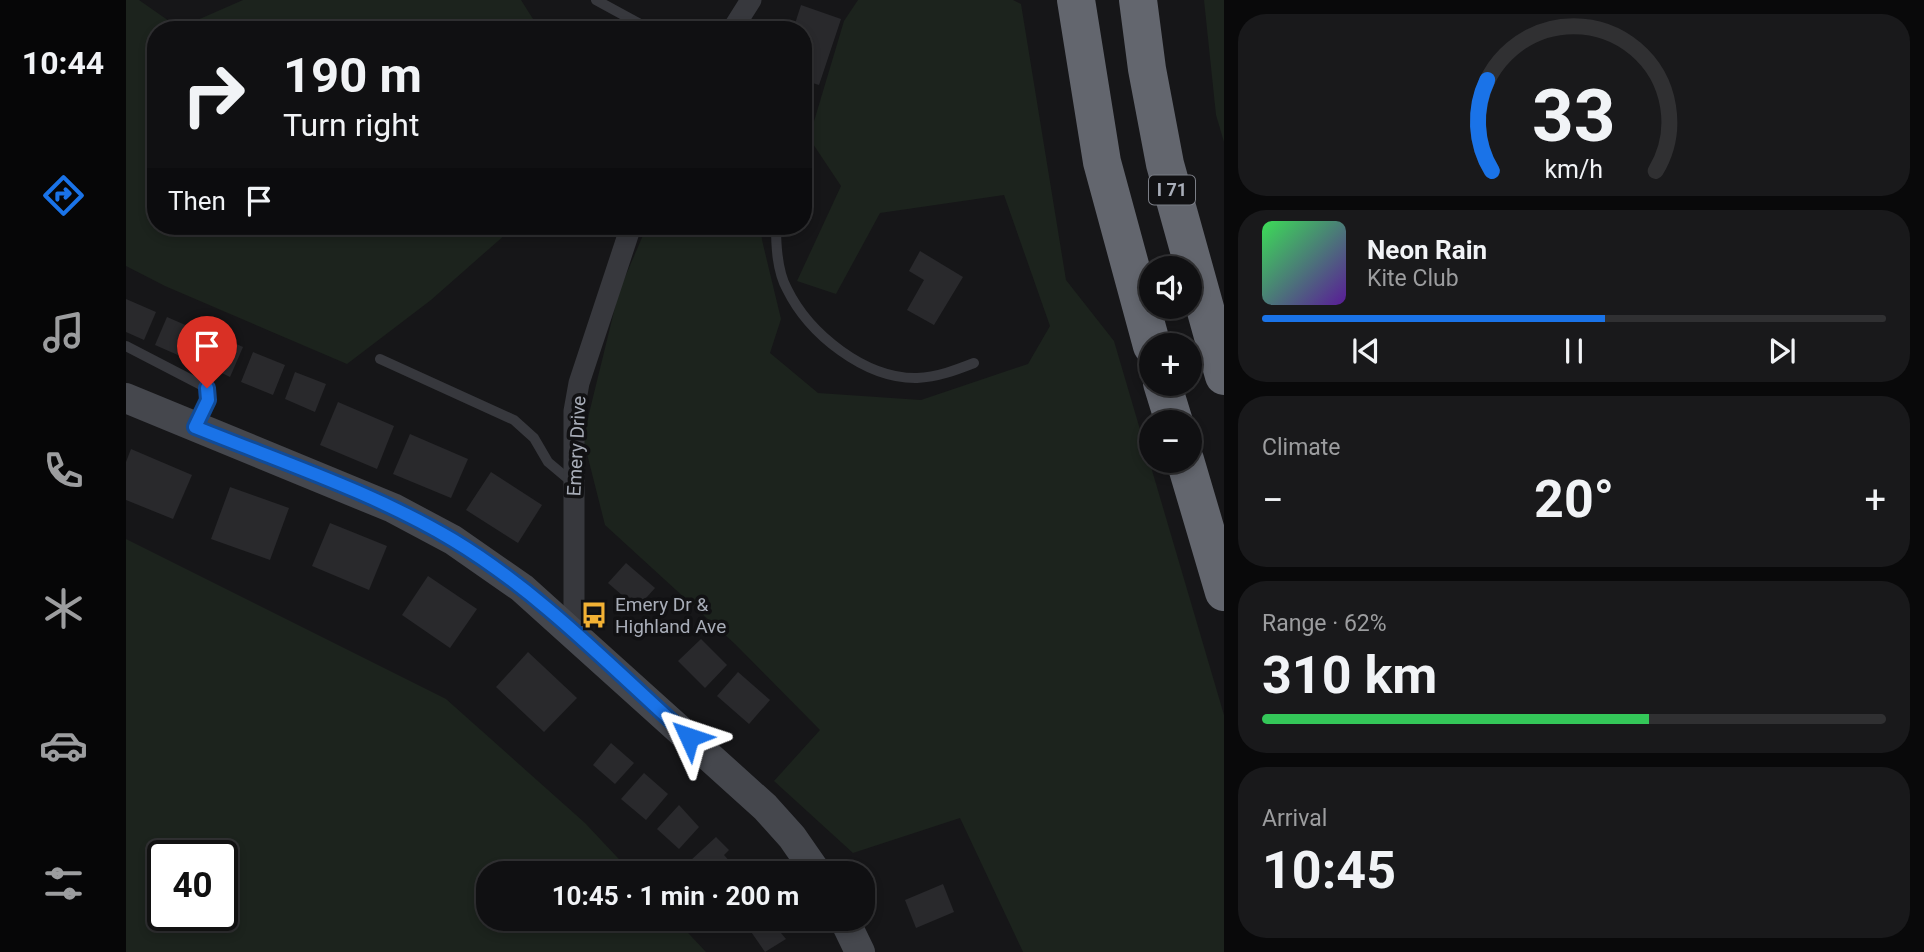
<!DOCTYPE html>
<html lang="en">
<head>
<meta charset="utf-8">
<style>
  body { margin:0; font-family:Roboto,sans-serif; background:#19191b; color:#f1f3f6; height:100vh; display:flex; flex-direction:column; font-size:26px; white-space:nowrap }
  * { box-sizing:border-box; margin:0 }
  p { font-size:23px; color:#9c9d9f }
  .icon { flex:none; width:38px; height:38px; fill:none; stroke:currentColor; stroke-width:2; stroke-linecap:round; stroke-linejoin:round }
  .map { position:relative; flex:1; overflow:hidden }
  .side { display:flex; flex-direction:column; gap:14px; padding:14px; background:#09090a; width:700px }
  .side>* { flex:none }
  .hud { position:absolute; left:21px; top:21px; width:665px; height:214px; border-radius:28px; box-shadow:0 4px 10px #0003,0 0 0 2px #303032; background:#101012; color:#f1f3f6; overflow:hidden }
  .buttons { position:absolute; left:1013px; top:256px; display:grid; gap:14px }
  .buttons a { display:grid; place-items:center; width:63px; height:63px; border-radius:50%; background:#101012; box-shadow:0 4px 10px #0003,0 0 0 2px #303032; font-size:35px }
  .speed { position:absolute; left:21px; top:840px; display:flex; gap:14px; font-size:35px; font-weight:700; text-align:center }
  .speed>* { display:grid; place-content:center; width:91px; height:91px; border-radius:50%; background:#101012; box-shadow:0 4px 10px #0003,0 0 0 2px #303032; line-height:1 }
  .speed .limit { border:4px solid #111; border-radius:10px; background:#fff; color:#111 }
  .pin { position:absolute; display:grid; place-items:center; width:60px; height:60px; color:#fff; margin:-72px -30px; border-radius:50% 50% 50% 0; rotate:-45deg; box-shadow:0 0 7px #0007 }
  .pin .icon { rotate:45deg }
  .me { position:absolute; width:77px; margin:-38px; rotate:312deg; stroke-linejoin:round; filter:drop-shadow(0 0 5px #0008) }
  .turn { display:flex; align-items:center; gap:24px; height:147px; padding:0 21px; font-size:32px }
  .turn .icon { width:91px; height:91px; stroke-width:2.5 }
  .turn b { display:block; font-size:49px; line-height:60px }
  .then { display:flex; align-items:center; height:66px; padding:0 21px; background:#0003; gap:14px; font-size:26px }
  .big { font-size:52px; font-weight:700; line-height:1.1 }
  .side .tile { flex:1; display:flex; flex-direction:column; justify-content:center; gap:10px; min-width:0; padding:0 24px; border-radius:28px; background:#19191b }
  .side .dial { align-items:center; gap:0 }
  .dial svg { height:182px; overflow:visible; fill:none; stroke:#303032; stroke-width:7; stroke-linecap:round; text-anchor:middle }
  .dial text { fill:#f1f3f6; stroke:none }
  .song { display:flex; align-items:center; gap:21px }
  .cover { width:84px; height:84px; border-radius:10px; background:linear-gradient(135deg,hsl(130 70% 55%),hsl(270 70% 35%)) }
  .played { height:7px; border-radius:4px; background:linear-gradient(90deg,#1a73e8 55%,#303032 55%) }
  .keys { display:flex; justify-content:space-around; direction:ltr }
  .heat { display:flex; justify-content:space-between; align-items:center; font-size:38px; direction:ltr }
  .charge { height:10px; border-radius:5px; background:linear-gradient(90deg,#34c759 62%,#303032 0) }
  .trip { position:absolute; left:350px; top:861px; width:399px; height:70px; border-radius:28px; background:#101012; box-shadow:0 4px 10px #0003,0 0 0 2px #303032; font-weight:700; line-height:70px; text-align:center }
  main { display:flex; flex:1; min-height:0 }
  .menu { display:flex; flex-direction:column; width:126px; justify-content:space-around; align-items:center; background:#060607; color:#9c9d9f }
  .menu .icon { width:49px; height:49px }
  .menu .selected { color:#1a73e8 }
  .menu b { font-size:32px; color:#f1f3f6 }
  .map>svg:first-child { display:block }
</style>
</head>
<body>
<main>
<nav class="menu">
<b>10:44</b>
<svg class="icon selected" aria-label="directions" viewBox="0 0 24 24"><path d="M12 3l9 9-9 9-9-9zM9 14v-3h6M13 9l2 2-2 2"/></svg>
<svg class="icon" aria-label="music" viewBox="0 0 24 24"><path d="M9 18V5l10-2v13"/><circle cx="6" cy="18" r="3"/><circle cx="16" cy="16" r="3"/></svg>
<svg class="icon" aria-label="phone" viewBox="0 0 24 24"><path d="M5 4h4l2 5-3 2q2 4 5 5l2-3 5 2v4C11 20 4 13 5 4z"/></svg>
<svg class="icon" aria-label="climate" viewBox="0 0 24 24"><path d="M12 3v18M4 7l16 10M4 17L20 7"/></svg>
<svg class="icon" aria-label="car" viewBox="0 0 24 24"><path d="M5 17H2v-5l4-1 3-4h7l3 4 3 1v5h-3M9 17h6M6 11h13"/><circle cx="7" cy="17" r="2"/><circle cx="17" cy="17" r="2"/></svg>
<svg class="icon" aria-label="filters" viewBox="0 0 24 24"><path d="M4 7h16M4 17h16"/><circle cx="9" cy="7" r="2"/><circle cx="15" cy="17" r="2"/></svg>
</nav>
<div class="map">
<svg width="1098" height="952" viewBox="0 0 1098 952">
  <rect width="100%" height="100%" fill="#161618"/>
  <g fill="#1c231d" fill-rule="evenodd">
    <path d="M0,0H13L53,28L117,0H395L414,30H30V226H389L305,300L221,364L39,286L0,266Z"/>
    <path d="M732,0H887L895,4L940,280L988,341L1098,715V952H897L834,818L727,853L648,781L694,730L609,644L479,525L457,438L493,291L521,226H635L636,240L655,319L644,353L692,393L795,400L902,364L924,326L878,195L754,213L710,294L671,281L715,186L683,138L718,21Z"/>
    <path d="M1078,0H1098V142L1090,115Z"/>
    <path d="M0,539L320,699L459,823L506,873H362V919H549L580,952H0ZM37,856H96V915H37Z"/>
  </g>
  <g fill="#29292c">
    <path d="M675,5L715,19L693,85L677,80V30H667Z"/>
    <path d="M794,251L837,277L808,325L781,310L798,280L783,271Z"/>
    <path d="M0,299L30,312L18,340L0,332Z"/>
    <path d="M41,317L73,331L61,359L29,345Z"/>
    <path d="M86,333L117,347L104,377L73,362Z"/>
    <path d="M127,352L159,365L147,395L115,382Z"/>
    <path d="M169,372L200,384L189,412L159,399Z"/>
    <path d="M212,402L268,426L251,469L194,445Z"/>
    <path d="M284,434L342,459L325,498L267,474Z"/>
    <path d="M5,449L66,475L47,519L0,500V462Z"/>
    <path d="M365,472L416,505L392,543L340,510Z"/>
    <path d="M104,487L163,508L144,560L85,539Z"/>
    <path d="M204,523L261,546L243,590L186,566Z"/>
    <path d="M500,563L529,588L511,608L482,583Z"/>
    <path d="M302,576L351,609L324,648L276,615Z"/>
    <path d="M575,639L601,665L579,688L552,661Z"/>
    <path d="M402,652L451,698L418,732L370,687Z"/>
    <path d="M612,672L644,700L623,724L591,696Z"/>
    <path d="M485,743L508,763L489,784L467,765Z"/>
    <path d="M518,773L542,794L520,820L495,799Z"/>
    <path d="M553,805L573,827L553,849L531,829Z"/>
    <path d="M590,837L603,850L598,855L605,863L595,873H576L564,861Z"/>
    <path d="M817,884L828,912L790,928L779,900Z"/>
    <path d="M634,919H647L650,923L655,921L660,929L655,933L660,939L639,952L621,926Z"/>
  </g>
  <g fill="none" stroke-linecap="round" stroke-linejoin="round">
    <g stroke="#37383d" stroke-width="10">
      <path d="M470,0L525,30"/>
      <path d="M650,226C650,246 651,271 661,289C683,334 739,379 791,378C812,377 830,370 848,363"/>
      <path d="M0,346L81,388L82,400L71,424"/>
      <path d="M254,359L388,420L408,438L422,462L447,483"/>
    </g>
    <g stroke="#37383d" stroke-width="21">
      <path d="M606,30L625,0"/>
      <path d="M448,633V411L453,383L505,226"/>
    </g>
    <g stroke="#45474d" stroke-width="30">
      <path d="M0,398L267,508L327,540L396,588L639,807L666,837L691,873"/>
      <path d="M718,919L734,952"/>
    </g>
    <g stroke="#63666e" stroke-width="38">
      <path d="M950,0L976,162L1026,346"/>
      <path d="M1012,0L1021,69L1039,164L1098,376"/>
      <path d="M1036,383L1048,422"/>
      <path d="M1059,460L1098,592"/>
    </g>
  </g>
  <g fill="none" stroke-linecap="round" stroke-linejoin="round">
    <g stroke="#114b97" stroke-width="18">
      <path id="route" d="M81,388L82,400L69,427C155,462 247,492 327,540C415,593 487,669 563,737"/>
    </g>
    <use href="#route" stroke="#1a73e8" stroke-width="12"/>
  </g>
  <defs>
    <g id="bus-bare" transform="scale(2.1)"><path d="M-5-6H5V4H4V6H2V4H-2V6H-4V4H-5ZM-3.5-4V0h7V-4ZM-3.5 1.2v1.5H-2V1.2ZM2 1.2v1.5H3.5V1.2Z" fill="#f2b134" stroke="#111113" stroke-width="2.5" paint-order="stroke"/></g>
  </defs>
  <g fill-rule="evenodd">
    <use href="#bus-bare" x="468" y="615"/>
  </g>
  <g text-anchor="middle" stroke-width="7" stroke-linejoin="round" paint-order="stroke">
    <rect fill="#111113" stroke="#7b7e86" stroke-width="2" x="1023" y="175.5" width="46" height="29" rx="5"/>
    <g font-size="18" font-weight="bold" fill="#a8adb8">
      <text x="1046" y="196">I 71</text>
    </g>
    <g font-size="19" fill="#a8adb8" stroke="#111113">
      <text transform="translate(450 446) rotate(-87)" y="7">Emery Drive</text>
    </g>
    <g font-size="19" fill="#a8adb8" stroke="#111113" text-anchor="start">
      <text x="489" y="611">Emery Dr &amp;<tspan x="489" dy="22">Highland Ave</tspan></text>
    </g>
  </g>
</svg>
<div class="buttons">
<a><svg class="icon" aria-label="sound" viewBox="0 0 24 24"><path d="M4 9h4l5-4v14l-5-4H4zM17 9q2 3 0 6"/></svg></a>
<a>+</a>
<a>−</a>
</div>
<div class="speed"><div class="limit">40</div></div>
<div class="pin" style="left:81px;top:388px;background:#d93025"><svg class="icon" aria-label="arrive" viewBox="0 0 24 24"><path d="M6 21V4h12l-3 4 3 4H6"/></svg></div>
<svg class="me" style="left:563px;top:737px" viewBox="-20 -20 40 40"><path d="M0-17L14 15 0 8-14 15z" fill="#1a73e8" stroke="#fff" stroke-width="4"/></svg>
<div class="trip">10:45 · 1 min · 200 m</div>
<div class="hud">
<div class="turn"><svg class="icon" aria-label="right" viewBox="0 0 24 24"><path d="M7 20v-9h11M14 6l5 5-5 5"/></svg><div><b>190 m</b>Turn right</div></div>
<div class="then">Then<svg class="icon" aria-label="arrive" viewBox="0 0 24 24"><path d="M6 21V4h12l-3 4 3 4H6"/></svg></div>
</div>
</div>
<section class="side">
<div class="tile dial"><svg viewBox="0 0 100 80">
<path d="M14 69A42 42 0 1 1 86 69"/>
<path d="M14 69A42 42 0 0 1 12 29" stroke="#1a73e8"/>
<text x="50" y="56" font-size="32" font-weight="700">33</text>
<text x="50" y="72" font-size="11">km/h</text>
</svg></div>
<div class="tile">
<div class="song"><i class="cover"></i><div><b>Neon Rain</b><p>Kite Club</p></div></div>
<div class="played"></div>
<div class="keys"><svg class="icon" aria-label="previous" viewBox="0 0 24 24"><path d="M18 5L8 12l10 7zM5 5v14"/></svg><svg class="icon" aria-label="pause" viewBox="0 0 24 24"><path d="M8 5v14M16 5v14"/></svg><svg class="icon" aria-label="next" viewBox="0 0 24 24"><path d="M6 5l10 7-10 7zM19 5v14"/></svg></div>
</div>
<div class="tile"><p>Climate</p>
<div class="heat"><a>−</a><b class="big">20°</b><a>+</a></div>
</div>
<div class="tile"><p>Range · 62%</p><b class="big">310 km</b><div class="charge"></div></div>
<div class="tile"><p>Arrival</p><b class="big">10:45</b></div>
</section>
</main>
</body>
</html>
